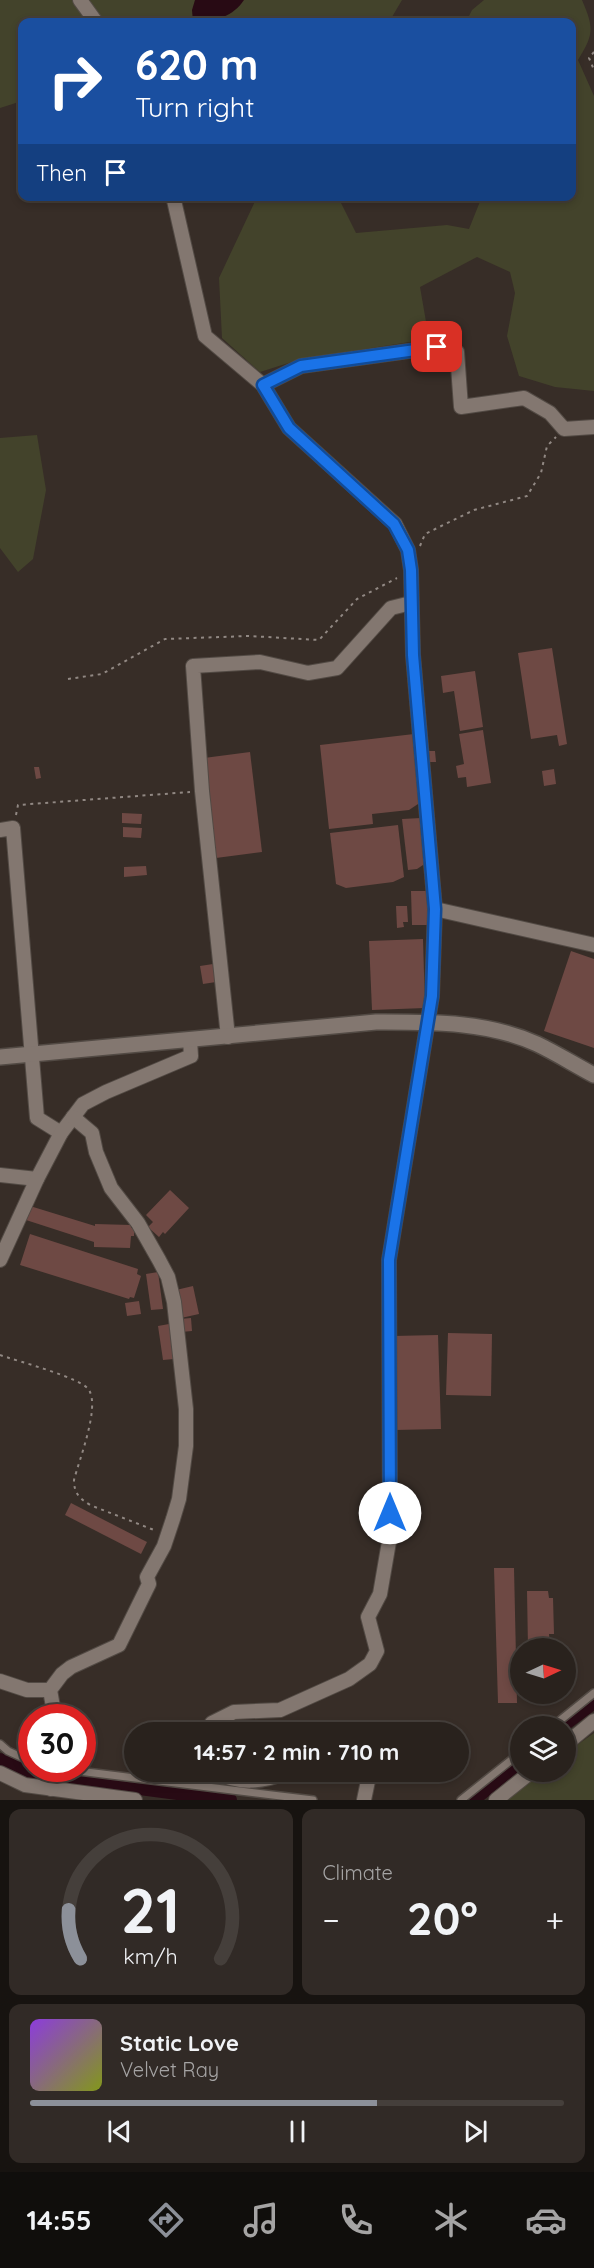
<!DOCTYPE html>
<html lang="en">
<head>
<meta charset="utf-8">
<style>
  body { margin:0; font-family:Quicksand,sans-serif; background:#312a26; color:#f1f3f6; height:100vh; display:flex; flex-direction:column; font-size:22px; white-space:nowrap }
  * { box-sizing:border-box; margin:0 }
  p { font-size:20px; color:#a5a4a4 }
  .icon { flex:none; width:33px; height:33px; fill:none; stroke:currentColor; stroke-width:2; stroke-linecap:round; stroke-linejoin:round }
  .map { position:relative; height:1800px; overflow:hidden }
  .side { display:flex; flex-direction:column; gap:9px; padding:9px; background:#171310; flex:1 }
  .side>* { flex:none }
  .top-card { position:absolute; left:18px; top:18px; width:558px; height:183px; border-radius:12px; box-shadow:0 3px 9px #0003,0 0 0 2px #453f3b; background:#1a4fa0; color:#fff; overflow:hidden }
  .needle { width:39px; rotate:86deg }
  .controls { position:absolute; left:510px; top:1638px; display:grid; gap:12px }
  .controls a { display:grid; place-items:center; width:66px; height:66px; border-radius:50%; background:#29221d; box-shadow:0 3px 9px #0003,0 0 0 2px #453f3b; font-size:30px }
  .speed { position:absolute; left:18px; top:1704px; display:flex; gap:12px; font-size:30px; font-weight:700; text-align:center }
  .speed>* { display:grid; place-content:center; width:78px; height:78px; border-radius:50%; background:#29221d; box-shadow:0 3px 9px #0003,0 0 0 2px #453f3b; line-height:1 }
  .speed .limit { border:9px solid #d22; background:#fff; color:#111 }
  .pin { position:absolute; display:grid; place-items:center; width:51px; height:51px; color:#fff; margin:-26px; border-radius:12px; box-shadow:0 3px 9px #0006 }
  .me { position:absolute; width:66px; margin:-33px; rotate:0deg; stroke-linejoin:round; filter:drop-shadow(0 0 4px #0008) }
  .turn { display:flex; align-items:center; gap:21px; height:126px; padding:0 18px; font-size:27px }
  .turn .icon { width:78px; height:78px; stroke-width:2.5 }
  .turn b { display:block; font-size:42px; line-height:51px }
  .then { display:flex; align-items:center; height:57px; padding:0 18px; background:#0003; gap:12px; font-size:22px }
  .big { font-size:45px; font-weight:700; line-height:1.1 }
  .side .card { flex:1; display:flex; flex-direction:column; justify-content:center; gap:9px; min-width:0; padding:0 21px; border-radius:12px; background:#312a26 }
  .side .dial { align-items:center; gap:0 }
  .dial svg { height:156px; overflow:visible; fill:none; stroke:#453f3b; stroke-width:7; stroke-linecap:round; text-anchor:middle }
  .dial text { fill:#f1f3f6; stroke:none }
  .song { display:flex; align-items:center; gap:18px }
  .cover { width:72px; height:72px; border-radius:9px; background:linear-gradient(135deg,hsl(270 70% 55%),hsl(70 70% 35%)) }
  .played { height:6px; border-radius:3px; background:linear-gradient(90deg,#8c9099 65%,#453f3b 65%) }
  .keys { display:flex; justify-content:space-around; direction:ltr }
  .heat { display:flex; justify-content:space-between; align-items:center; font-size:33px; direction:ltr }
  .side .tiles { flex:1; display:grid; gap:9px; grid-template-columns:1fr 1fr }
  .card:last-child { grid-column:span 2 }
  .trip { position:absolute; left:124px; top:1722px; width:345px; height:60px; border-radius:30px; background:#29221d; box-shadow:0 3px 9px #0003,0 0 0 2px #453f3b; font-weight:700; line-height:60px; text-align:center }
  .tabs { display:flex; height:96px; justify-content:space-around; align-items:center; background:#100e0c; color:#a5a4a4 }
  .tabs .icon { width:42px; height:42px }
  .tabs .selected { color:#8c9099 }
  .tabs b { font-size:27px; color:#f1f3f6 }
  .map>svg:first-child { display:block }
</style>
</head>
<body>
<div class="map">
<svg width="594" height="1800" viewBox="0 0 594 1800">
  <rect width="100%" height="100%" fill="#372d27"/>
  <g fill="#43432b">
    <path d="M0,0H402L389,22H22V101L0,108Z"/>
    <path d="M484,0H582C594,28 594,34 578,60L594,96V391L555,387L519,376L507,336L515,293L510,272L477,257L420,287L429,339L301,359L260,372L222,338L219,278L257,197H338L356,233L447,225L469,229L481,199L480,197L572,196V22H466L472,10Z"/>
    <path d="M37,435L46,490L33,559L18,572L0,548V438Z"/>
    <path d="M594,1733V1800H505L542,1772H566V1753Z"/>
  </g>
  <path fill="#280a14" d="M195,0H244C233,17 212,23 193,22L192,10Z"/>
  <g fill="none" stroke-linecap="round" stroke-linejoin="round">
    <g stroke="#280a14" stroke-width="14">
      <path d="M562,1726L594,1702"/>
      <path d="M0,1760L34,1774L230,1800"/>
      <path d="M473,1800L520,1761"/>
    </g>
  </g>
  <g fill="#6e4944">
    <path d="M552,648L567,744L559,746L557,735L531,739L518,653Z"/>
    <path d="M475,671L483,727L460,731L454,691L443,693L441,676Z"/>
    <path d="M483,730L491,783L467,787L466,777L458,778L456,766L464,764L459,734Z"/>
    <path d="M414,734L421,802L409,810L372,814L373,824L329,829L320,745Z"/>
    <path d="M429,751H435L436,762H430Z"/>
    <path d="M250,752L262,852L216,858L204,758Z"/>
    <path d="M34,767H39L41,778L36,779Z"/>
    <path d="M554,769L556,784L544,786L542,771Z"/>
    <path d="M122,813L142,814L141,824L122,823Z"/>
    <path d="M421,818L426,863L417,869L408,870L402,819Z"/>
    <path d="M398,825L404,877L393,882L346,888L336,884L330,833Z"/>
    <path d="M123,827L142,828L141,838L123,837Z"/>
    <path d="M146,866L147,875L124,877V867Z"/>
    <path d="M411,891H427V925H412Z"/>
    <path d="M396,906H407L408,922H403L404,927L397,928Z"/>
    <path d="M423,939L425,1008L372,1010L369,941Z"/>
    <path d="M571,951L594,959V1048L544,1031Z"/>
    <path d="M213,964L216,982L203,984L200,966Z"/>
    <path d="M170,1190L189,1208L165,1234L163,1232L159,1237L148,1227L153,1222L146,1215Z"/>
    <path d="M30,1206L95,1226V1224L131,1225V1228H134V1236H131L130,1248L94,1247V1242L26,1220Z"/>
    <path d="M30,1234L138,1269L137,1274L141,1276L134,1298L130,1297L129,1299L20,1265Z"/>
    <path d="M158,1272L163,1309L151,1310L146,1274Z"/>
    <path d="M193,1286L199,1314L181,1318L176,1290Z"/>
    <path d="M139,1301L141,1314L127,1316L125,1303Z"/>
    <path d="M191,1318L192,1331L181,1332L180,1319Z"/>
    <path d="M169,1324L174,1359L163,1360L158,1326Z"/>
    <path d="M448,1333L492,1334L491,1396L446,1395Z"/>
    <path d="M438,1335L441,1429L395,1430L393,1336Z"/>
    <path d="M71,1503L147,1542L141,1554L65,1515Z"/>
    <path d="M494,1568H514L517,1703H498Z"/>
    <path d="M527,1591H548L549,1598H553L554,1634H549L550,1648H528Z"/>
    <path d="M529,1694H551V1698H530Z"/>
  </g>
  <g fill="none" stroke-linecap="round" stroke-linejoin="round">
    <g stroke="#524a44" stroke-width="10">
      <g id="service">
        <path d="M553,1726L594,1693"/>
        <path d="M0,1744L8,1751L32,1762"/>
        <path d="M54,1768L313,1800"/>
        <path d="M461,1800L520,1753"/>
      </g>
    </g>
    <g stroke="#524a44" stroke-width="16">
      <g id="minor">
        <path d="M80,0L96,22"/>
        <path d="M173,196L205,336L263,385L289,428L395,524L408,550L411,570L413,655L435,909L432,996L389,1260L390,1536L380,1594L368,1617L377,1651L370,1664L349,1679L280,1710L234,1712L212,1723L206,1732"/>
        <path d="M263,385L301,366L437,347L457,352L461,407L524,398L550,413L564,429L594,427"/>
        <path d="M0,830L13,828L37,1118L61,1133"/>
        <path d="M435,909L594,945"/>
        <path d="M228,1037L202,791L193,666L260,662L308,673L337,668L391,608L411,603"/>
        <path d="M0,1175L37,1179"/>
        <path d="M0,1260L37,1179L61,1133L83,1104L106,1092L191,1056L190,1040"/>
        <path d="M0,1681L27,1690H50"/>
        <path d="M55,1718L50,1690L62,1674L71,1667L119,1645L149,1584L147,1577L164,1546L173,1519L179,1499L186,1446V1409L174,1302L168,1277L159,1260L138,1223L111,1188L96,1152L92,1133L73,1117"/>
        <path d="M566,1744L594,1721"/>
        <path d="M214,1772C241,1784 260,1783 288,1772"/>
        <path d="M0,1773L25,1785L135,1800"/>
        <path d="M51,1789L54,1768"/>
        <path d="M364,1800L369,1776L366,1772"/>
        <path d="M496,1800L531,1772"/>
      </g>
    </g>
    <g stroke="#524a44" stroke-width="18">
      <path id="tertiary" d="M0,1057L376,1022C430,1022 487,1021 537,1044C556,1053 575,1065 594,1075"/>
    </g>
    <g stroke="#918883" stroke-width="2" stroke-dasharray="3 4.5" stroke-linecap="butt">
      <path d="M594,52L589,58L594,70"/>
      <path d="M420,546L425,534L474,510L527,496L541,473L547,446L556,437"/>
      <path d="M68,679L102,674L165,639L249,636L319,640L357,599L397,578"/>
      <path d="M16,815L18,805L190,792"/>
      <path d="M0,1355C17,1361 82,1378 89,1390C100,1408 79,1460 74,1480C74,1493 79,1498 90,1505L154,1530"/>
    </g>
    <use href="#service" stroke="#837770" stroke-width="7"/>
    <use href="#minor" stroke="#837770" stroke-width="14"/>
    <use href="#tertiary" stroke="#837770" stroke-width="15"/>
  </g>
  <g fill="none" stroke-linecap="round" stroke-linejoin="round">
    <g stroke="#114b97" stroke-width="15">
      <path id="route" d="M390,1513L389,1260L432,996L435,909L413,655L411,570L408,550L394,524L289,428L263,385L301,366L437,347"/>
    </g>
    <use href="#route" stroke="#1a73e8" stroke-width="10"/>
  </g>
</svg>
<div class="controls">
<a><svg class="needle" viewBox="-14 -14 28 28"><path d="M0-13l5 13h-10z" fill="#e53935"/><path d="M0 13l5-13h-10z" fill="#a5a4a4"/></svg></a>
<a><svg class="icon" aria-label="layers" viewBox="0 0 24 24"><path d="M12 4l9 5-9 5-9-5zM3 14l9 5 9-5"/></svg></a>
</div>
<div class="speed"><div class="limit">30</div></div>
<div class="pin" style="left:437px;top:347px;background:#d93025"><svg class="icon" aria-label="arrive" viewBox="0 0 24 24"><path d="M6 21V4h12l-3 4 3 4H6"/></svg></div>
<svg class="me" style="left:390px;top:1513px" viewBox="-20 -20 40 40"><circle r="19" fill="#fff"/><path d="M0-13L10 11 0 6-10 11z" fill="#1a73e8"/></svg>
<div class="trip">14:57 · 2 min · 710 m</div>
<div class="top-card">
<div class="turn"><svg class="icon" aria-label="right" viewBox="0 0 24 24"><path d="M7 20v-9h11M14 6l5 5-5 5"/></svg><div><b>620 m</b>Turn right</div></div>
<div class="then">Then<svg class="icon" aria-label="arrive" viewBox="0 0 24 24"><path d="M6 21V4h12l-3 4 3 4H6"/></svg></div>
</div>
</div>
<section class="side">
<div class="tiles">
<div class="card dial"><svg viewBox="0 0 100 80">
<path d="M14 69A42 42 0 1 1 86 69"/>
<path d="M14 69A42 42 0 0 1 8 44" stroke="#8c9099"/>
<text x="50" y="56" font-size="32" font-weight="700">21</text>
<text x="50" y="72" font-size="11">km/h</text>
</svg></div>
<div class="card"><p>Climate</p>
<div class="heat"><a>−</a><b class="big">20°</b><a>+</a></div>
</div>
<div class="card">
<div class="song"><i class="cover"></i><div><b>Static Love</b><p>Velvet Ray</p></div></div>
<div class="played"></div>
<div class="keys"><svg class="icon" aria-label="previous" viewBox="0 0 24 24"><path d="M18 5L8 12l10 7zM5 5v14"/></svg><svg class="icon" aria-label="pause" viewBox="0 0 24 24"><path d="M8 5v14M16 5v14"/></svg><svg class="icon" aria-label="next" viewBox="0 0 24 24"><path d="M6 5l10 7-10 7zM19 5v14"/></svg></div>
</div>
</div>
</section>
<nav class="tabs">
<b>14:55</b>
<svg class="icon selected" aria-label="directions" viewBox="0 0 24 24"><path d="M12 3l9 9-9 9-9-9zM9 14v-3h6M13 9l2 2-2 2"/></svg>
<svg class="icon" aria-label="music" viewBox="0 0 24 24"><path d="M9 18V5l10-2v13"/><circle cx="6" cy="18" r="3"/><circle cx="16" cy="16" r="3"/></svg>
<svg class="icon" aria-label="phone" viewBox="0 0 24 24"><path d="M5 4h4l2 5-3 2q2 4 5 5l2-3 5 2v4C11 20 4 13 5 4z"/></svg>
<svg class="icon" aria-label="climate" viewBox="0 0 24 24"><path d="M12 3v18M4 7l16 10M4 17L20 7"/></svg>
<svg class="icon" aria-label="car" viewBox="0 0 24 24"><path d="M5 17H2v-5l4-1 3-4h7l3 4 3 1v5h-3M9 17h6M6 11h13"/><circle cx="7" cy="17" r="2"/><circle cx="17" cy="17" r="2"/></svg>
</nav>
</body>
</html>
